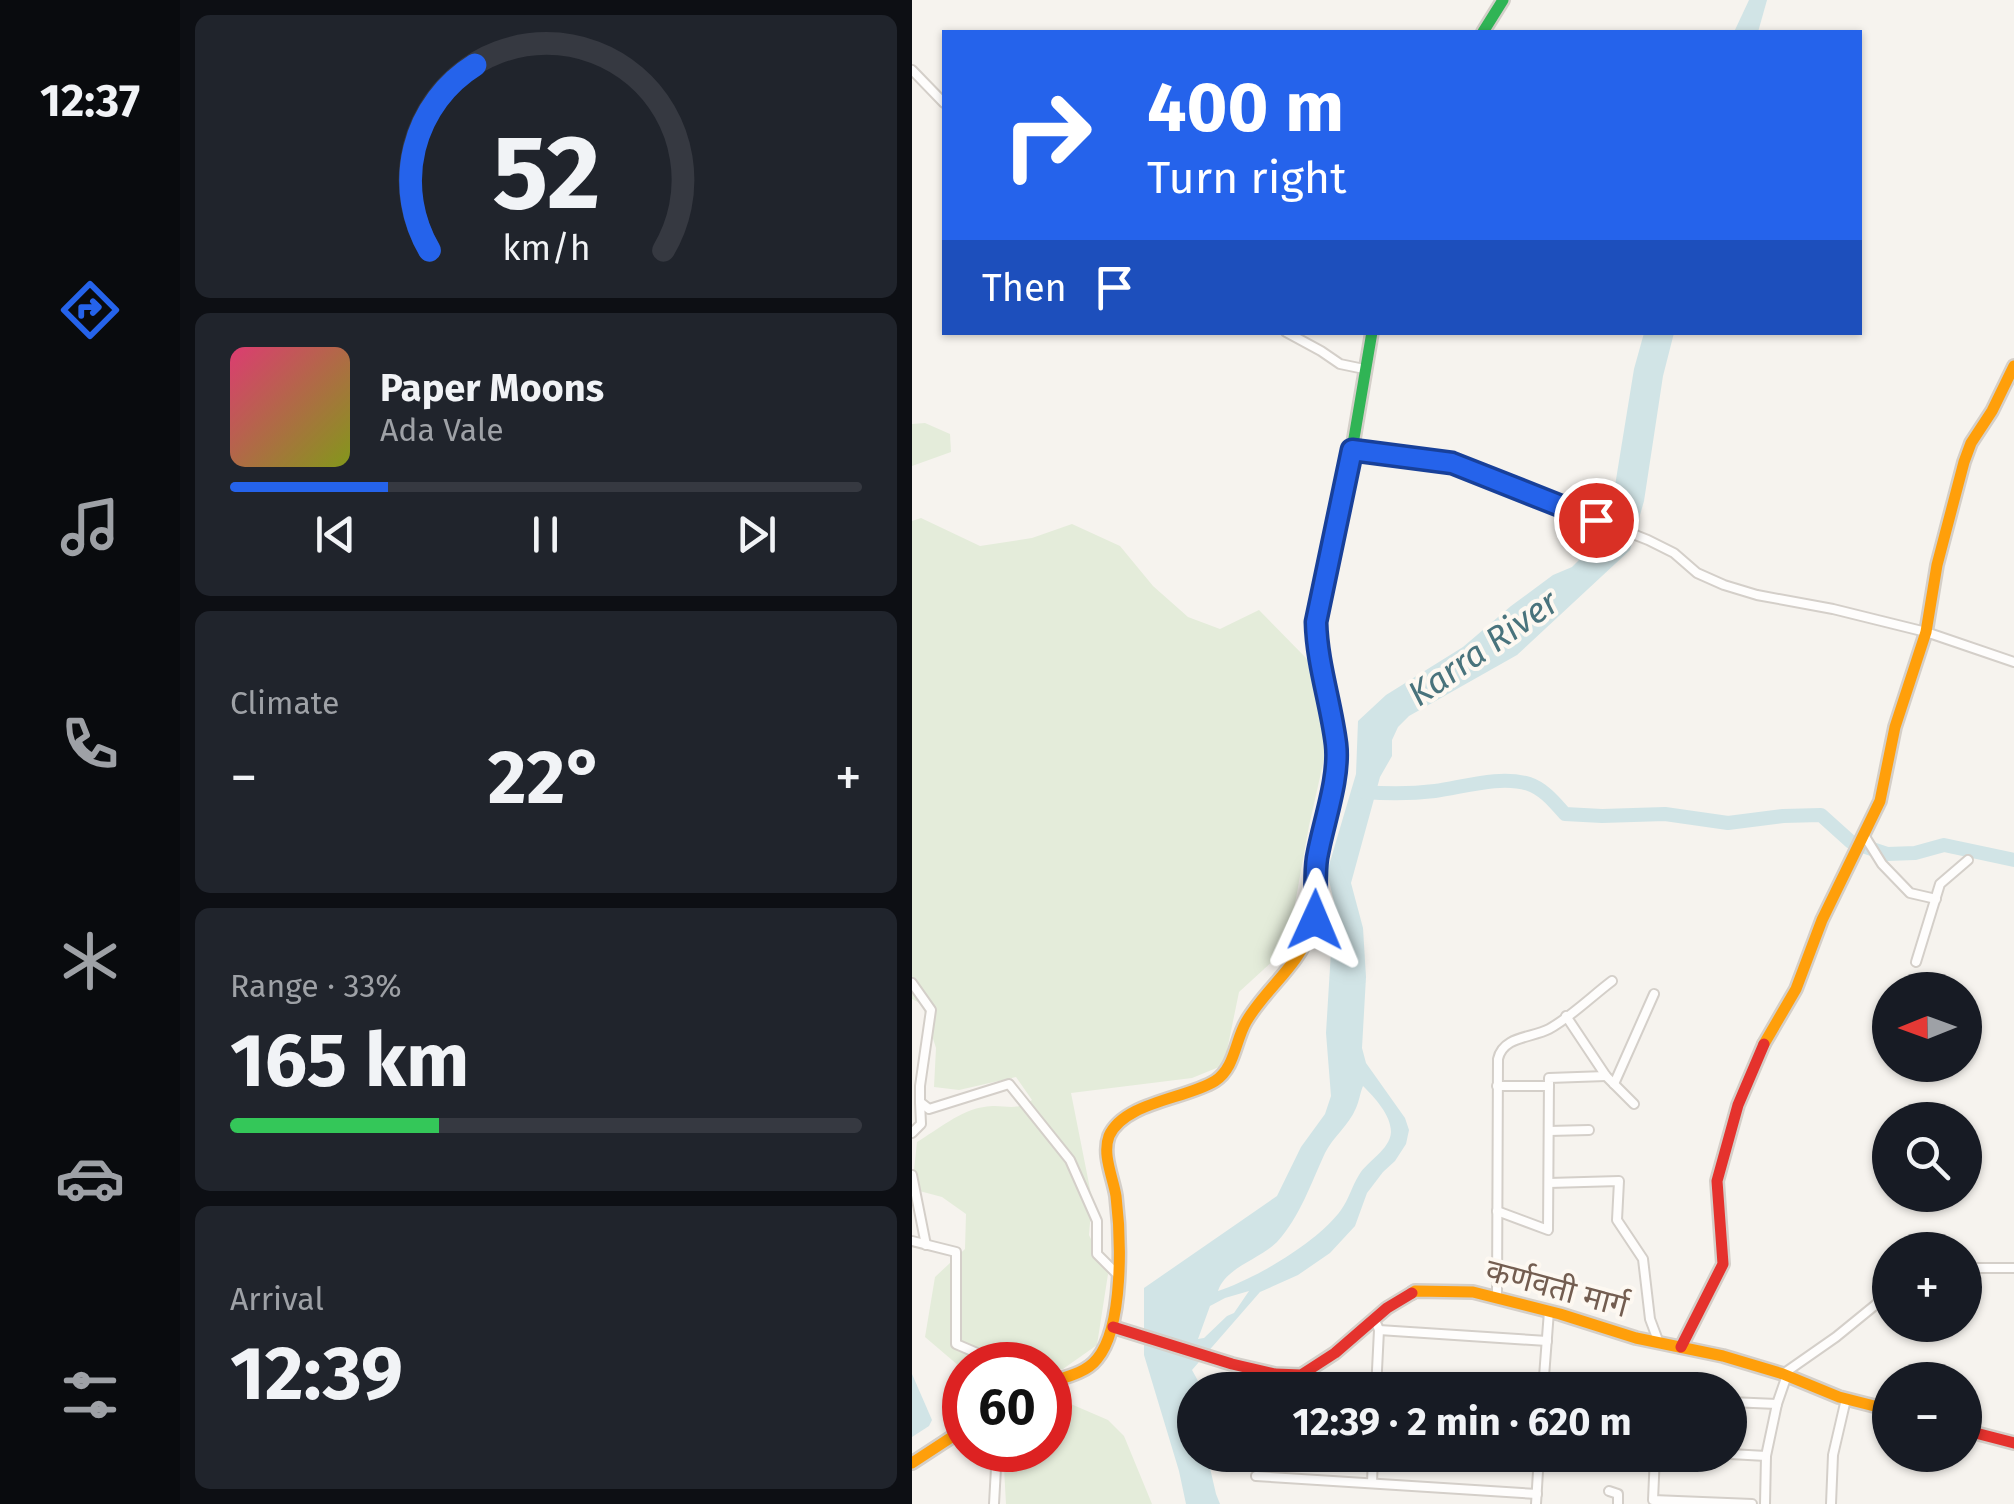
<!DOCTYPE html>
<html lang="en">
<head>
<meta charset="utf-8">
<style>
  body { margin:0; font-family:"Fira Sans","Noto Sans Devanagari",sans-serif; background:#20242c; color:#f1f3f6; height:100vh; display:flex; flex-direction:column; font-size:38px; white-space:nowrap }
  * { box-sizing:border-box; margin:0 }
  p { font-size:32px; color:#9ea1a6 }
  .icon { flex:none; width:55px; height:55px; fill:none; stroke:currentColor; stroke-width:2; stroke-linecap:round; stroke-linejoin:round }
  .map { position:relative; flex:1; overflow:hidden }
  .sheet { display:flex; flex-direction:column; gap:15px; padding:15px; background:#0d0f14; width:732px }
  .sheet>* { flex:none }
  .hud { position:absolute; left:30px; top:30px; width:920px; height:305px; border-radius:0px; box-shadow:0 2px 8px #0004; background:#2563eb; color:#fff; overflow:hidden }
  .needle { width:65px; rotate:269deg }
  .controls { position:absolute; left:960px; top:972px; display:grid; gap:20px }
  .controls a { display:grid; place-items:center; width:110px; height:110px; border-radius:50%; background:#171b24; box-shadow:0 2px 8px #0004; font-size:50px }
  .speed { position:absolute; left:30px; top:1342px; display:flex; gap:20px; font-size:50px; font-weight:700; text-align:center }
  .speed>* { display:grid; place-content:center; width:130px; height:130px; border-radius:50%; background:#171b24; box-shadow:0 2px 8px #0004; line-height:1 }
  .speed .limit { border:15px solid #d22; background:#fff; color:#111 }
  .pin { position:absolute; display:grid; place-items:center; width:85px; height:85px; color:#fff; margin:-42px; border:5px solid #fff; border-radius:50%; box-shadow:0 2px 10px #0007 }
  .me { position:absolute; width:110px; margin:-55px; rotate:1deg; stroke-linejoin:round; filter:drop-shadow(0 0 8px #0008) }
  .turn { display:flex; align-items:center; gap:35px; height:210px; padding:0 40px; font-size:45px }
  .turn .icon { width:130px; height:130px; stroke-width:2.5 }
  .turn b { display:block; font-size:70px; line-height:85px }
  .then { display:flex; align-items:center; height:95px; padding:0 40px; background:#0003; gap:20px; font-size:38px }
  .big { font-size:75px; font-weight:700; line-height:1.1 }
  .sheet .widget { flex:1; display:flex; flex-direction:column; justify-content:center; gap:15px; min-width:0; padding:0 35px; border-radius:15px; background:#20242c }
  .sheet .dial { align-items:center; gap:0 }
  .dial svg { height:260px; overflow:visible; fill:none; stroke:#363941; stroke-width:7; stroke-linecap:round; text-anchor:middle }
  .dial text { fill:#f1f3f6; stroke:none }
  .song { display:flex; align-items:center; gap:30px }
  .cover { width:120px; height:120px; border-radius:15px; background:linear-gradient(135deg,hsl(340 70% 55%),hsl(70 70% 35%)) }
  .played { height:10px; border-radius:5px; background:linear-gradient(90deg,#2563eb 25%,#363941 25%) }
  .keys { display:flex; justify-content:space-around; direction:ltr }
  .heat { display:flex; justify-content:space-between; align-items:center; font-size:55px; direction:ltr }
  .charge { height:15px; border-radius:8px; background:linear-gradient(90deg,#34c759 33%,#363941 0) }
  .trip { position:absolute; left:265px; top:1372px; width:570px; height:100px; border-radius:50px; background:#171b24; box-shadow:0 2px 8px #0004; font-weight:700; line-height:100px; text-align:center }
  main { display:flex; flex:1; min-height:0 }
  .menu { display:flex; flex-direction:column; width:180px; justify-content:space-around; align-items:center; background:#090b0e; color:#9ea1a6 }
  .menu .icon { width:70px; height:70px }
  .menu .selected { color:#2563eb }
  .menu b { font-size:45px; color:#f1f3f6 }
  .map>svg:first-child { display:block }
</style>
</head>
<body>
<main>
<nav class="menu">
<b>12:37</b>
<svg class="icon selected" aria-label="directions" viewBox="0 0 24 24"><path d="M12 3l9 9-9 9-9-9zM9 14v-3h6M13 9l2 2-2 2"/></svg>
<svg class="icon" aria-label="music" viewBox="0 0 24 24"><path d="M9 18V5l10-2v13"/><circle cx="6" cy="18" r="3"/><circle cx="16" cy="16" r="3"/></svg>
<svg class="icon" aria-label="phone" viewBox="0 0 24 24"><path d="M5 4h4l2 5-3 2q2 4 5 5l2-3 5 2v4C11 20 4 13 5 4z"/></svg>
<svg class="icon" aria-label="climate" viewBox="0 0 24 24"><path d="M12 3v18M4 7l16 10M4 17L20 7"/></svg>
<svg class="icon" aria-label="car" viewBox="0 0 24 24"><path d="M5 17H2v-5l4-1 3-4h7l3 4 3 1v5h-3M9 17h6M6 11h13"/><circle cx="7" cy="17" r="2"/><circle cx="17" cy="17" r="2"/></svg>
<svg class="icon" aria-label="filters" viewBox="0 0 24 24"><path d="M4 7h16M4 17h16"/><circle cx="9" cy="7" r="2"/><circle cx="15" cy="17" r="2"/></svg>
</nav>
<section class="sheet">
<div class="widget dial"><svg viewBox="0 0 100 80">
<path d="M14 69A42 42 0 1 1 86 69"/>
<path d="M14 69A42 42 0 0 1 28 12" stroke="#2563eb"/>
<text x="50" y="56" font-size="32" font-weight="700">52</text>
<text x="50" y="72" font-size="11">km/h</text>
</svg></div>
<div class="widget">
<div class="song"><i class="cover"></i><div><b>Paper Moons</b><p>Ada Vale</p></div></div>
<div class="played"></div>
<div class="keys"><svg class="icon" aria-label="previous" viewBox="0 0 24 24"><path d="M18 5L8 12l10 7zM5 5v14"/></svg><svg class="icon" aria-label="pause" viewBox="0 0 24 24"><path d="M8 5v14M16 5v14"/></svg><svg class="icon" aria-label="next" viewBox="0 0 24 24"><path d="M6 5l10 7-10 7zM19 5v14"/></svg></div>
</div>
<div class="widget"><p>Climate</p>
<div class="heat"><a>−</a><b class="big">22°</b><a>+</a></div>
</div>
<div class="widget"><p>Range · 33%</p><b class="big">165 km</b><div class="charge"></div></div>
<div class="widget"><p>Arrival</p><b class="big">12:39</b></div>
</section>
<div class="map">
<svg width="1102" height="1504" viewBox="0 0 1102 1504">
  <rect width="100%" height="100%" fill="#f6f3ee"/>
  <g fill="#e4ecda">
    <path d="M13,423L38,434L39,452L0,466V424Z"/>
    <path d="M9,518L68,546L120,538L160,524L208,546L241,586L276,617L308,629L347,610L395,659L415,746L397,826L375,948L327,992L312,1065L280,1078L159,1093L180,1199L177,1235L196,1274L185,1345L151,1369L138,1372V1365H113L105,1353L82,1346L47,1366L13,1337L23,1277L53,1249L54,1214L30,1197L0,1189L5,1142C25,1130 49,1110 72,1107C93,1103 101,1113 120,1100L104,1077L47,1090L22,1087L24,1048L10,1004L0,999V521Z"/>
    <path d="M138,1395L196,1420L212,1436L240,1504H94L91,1450H138Z"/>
  </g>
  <g fill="#d1e4e6" fill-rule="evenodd">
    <path d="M837,0H855L846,32H822Z"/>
    <path d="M732,333H762L751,376L732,501L718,550L605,655L497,716L486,727L480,740V756L468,777L439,883L451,928L454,977L450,1048L454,1063L493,1118L497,1130L494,1144L483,1161L471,1172L455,1193L443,1226L418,1253L386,1275L348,1292L280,1370L291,1390H282V1455H295L304,1494L308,1504H274L267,1471L232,1355V1288L365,1196L389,1147L413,1114L419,1096L414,1033L422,902L415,872L444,774L446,721L474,695L551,647L599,606L641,575L660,567L681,546L701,498L722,369ZM451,1086C463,1098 479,1115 479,1132C478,1150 455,1161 447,1175C440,1186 437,1199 429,1210C406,1242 343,1279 306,1291C314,1267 348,1259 365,1242C388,1217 399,1183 413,1153C421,1137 437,1125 444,1108C447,1102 448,1093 451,1086ZM337,1291L322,1313L315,1316L292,1338L286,1339L298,1306L313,1298Z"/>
    <path d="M0,1374L20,1420L17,1426L0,1437Z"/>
  </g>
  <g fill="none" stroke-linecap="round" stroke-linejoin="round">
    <path stroke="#d1e4e6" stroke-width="14" d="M452,792C476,794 499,794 523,791C552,787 588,775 617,784C632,789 643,803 653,814L690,816L753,814L816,823L871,816L909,815L939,842L975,854L1003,853L1032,845L1102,860"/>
    <g stroke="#d4cfc9" stroke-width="12">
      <g id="street">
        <path d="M0,70L32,103"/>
        <path d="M374,332L409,351L428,364L452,369"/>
        <path d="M440,450L540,463L736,540L762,553L785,573L812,585L845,595L921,609L1014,632L1102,662"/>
        <path d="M952,835L970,864L998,893L1024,899"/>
        <path d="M1004,962L1028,884L1056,860"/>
        <path d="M0,983L19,1010L8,1086V1102L17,1109L97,1084L158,1160L185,1221V1254L206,1275"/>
        <path d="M654,1016L694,1076L722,1104"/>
        <path d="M702,1084L742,994"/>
        <path d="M585,1086H637"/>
        <path d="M637,1131L677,1130"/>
        <path d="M0,1133L9,1124L8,1102"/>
        <path d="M0,1175L14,1245"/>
        <path d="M637,1183L707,1181L705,1220L731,1259L738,1319L747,1343"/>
        <path d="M585,1211L636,1230L637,1078L694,1076"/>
        <path d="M0,1241L44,1252V1344L93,1365"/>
        <path d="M1052,1268H1102"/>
        <path d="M585,1298L586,1059C591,1036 620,1038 637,1029C659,1017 680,996 700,981"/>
        <path d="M467,1330L635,1341"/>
        <path d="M871,1374L924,1337L978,1293"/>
        <path d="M404,1379L589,1390"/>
        <path d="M464,1390L467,1330L465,1325"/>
        <path d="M631,1390L637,1311"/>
        <path d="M818,1402L865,1404"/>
        <path d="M818,1454L854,1456"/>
        <path d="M743,1455L741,1500L840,1504"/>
        <path d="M344,1476L625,1494"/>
        <path d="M460,1483L461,1455"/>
        <path d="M697,1491L706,1494V1504"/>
        <path d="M82,1504L85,1450"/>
        <path d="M624,1504L627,1455"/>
        <path d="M853,1504L854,1456L865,1404L875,1375"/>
        <path d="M919,1504L921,1455L934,1399"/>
      </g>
    </g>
    <g stroke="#d4cfc9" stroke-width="16">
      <g id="fast">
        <path d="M571,32L591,0"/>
        <path d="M406,846L422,777L424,749L407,663L404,622L440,450L460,332"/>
      </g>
    </g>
    <g stroke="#d4cfc9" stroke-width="16">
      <g id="slow">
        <path d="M852,1044L884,989L910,920L968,801L983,727L1014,632L1025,565L1052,462L1059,443L1080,411L1102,366"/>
        <path d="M500,1293L503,1291L561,1292L648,1314L724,1338L811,1356L871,1374L927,1397L978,1410"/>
        <path d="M138,1382C154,1377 174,1373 185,1359C212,1327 209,1237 204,1196C201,1177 190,1155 197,1136C212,1102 274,1099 303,1081C323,1068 323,1041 334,1022C353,989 387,966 399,929C408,902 402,873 406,846"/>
        <path d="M0,1463L52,1429"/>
      </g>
    </g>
    <g stroke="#d4cfc9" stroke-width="16">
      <g id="jam">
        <path d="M201,1327L320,1364L363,1374L389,1375L423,1353L475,1308L500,1293"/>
        <path d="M769,1347L811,1264L805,1181L826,1105L852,1044"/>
        <path d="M1052,1430L1102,1443"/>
      </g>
    </g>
    <use href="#street" stroke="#fefdfc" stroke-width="8"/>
    <use href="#fast" stroke="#30b455" stroke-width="11"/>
    <use href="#slow" stroke="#ff9f0a" stroke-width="11"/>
    <use href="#jam" stroke="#e5322d" stroke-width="11"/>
  </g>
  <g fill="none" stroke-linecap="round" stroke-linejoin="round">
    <g stroke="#184099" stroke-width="25">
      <path id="route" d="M403,920C405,900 402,878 405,858C411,823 428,779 424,744C419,703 405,664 404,622L440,450L540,463L684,520"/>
    </g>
    <use href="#route" stroke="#2563eb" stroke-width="18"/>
  </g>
  <g text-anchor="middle" stroke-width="8" stroke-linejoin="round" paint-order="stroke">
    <g font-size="32" fill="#735d50" stroke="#fdf8f1">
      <text transform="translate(645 1288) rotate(15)" y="11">कर्णवती मार्ग</text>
    </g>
    <g font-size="35" font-style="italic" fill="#49737c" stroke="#fdf8f1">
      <text transform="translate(571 648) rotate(-35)" y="12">Karra River</text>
    </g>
  </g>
</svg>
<div class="controls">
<a><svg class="needle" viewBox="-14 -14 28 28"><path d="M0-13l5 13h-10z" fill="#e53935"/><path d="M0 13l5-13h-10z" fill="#9ea1a6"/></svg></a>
<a><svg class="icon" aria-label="search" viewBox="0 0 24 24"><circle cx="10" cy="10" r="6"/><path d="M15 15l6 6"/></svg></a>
<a>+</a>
<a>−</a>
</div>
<div class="speed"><div class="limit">60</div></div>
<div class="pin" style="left:684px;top:520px;background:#d93025"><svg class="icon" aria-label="arrive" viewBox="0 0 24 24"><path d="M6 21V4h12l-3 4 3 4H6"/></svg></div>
<svg class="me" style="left:403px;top:920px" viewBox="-20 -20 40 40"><path d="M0-17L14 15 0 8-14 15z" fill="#2563eb" stroke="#fff" stroke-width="4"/></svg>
<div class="trip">12:39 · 2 min · 620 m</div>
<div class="hud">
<div class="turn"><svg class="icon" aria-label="right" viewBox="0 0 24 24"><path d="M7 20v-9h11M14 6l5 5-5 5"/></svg><div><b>400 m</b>Turn right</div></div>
<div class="then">Then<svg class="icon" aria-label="arrive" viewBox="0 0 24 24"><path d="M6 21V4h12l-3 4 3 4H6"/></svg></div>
</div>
</div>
</main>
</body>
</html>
